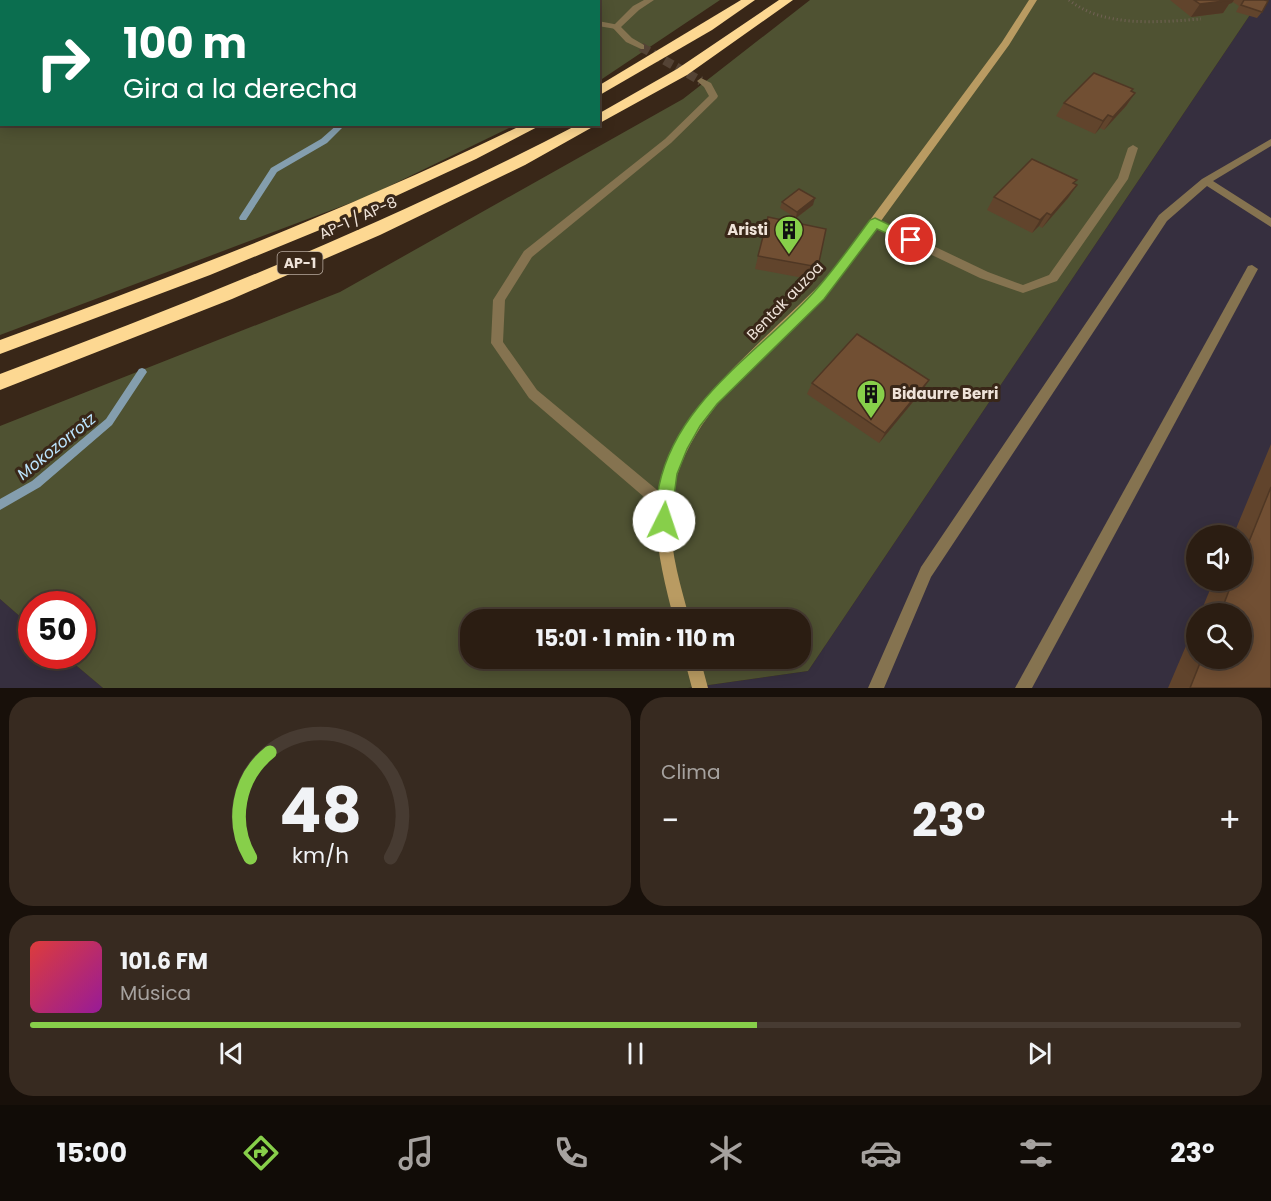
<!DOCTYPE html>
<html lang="es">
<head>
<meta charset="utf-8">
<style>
  body { margin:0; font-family:Poppins,sans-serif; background:#372a20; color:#f1f3f6; height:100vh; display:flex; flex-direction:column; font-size:22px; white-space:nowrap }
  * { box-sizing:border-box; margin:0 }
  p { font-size:20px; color:#a6a29f }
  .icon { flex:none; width:33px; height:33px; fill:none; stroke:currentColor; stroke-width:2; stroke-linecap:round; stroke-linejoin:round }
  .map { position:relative; height:688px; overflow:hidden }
  .drawer { display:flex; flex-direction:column; gap:9px; padding:9px; background:#18100a; flex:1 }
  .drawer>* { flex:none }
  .top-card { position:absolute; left:0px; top:0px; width:600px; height:126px; box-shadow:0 3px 15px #0003,0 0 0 2px #473b32; background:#0b6e4f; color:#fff; overflow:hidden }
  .tools { position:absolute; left:1186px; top:525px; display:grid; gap:12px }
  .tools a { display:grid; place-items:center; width:66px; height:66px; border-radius:50%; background:#2b1d12; box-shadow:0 3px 15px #0003,0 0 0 2px #473b32; font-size:30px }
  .speed { position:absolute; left:18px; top:591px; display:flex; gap:12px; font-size:30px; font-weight:700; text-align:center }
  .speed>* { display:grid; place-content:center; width:78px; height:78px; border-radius:50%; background:#2b1d12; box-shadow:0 3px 15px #0003,0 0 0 2px #473b32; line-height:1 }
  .speed .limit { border:9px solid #d22; background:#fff; color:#111 }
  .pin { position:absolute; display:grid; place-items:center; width:51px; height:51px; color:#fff; margin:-26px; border:3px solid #fff; border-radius:50%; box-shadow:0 2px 6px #0007 }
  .me { position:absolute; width:66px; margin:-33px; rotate:4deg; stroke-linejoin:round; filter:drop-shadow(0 0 4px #0008) }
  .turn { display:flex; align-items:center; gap:21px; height:126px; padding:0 24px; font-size:27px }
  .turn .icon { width:78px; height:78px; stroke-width:2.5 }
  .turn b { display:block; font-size:42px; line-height:51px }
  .big { font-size:45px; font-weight:700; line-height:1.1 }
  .drawer .card { flex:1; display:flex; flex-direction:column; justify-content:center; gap:9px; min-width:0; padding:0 21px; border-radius:24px; background:#372a20 }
  .drawer .dial { align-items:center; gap:0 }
  .dial svg { height:156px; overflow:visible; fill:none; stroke:#473b32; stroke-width:7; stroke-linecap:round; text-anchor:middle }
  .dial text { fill:#f1f3f6; stroke:none }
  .song { display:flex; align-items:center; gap:18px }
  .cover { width:72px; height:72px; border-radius:9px; background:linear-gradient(135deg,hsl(0 70% 55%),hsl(300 70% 35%)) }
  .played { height:6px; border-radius:3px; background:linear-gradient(90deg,#87cf4a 60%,#473b32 60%) }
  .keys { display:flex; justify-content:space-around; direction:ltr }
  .heat { display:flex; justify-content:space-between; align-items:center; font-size:33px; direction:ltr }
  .drawer .tiles { flex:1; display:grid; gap:9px; grid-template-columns:1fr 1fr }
  .card:last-child { grid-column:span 2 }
  .trip { position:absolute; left:460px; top:609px; width:351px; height:60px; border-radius:24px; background:#2b1d12; box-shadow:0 3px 15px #0003,0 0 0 2px #473b32; font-weight:700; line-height:60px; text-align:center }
  .dock { display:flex; height:96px; justify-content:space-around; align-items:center; background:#110c07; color:#a6a29f }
  .dock .icon { width:42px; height:42px }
  .dock .selected { color:#87cf4a }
  .dock b { font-size:27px; color:#f1f3f6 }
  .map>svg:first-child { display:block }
</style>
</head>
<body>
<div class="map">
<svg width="1271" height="688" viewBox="0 0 1271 688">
  <rect width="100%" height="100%" fill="#392718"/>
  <g fill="#362f3f" fill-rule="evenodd">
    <path d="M1260,0H1271V688H688L808,671ZM1197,536H1242V580H1197ZM1197,614H1242V658H1197Z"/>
    <path d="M0,599L31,626L32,656H65L103,688H0Z"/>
  </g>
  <g fill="#4f5232" fill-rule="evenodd">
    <path d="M0,0H720L599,81L598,2H2V124L515,125L369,196L0,335Z"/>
    <path d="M810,0H1260L808,671L688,688H103L65,656H82V604H32L31,626L0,599V426L340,292L683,99ZM471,620H801V658H471Z"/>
  </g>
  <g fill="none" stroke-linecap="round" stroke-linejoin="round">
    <g fill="#849eae" fill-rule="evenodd">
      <path d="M484,0H490L489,2H482Z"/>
      <path d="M338,124H346L327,143L277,172L246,220H240L239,218L240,216L271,168L321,139Z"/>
      <path d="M142,368L145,369L147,372L145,375L112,425L40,487L0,510V499L32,481L106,419L139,369Z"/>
    </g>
    <path stroke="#544335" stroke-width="9" stroke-dasharray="9 4.5" stroke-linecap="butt" d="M641,47L701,81"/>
    <g stroke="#726255" stroke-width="3" stroke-dasharray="1 3" stroke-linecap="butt">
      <path d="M1069,0C1104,28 1159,22 1201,19"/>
      <path d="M134,2L139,0"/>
    </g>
    <g fill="#857350" fill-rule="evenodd">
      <path d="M517,0H527L529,2H518Z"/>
      <path d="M598,21L619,25L620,27L616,29L598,26Z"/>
      <path d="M1271,139V146L1213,181L1271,218V227L1207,186L1167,221L931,577L884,688H868L921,567L1159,215L1202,179Z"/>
      <path d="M1133,145L1138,148L1128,179L1057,281L1023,293L980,278L871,226L870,223L875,219L879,220L988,272L1023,285L1049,275L1118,178L1128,148Z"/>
      <path d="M1252,265L1258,269L1032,688H1015L1248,266Z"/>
    </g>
    <g fill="#857350" fill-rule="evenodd">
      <path d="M644,0H654L639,10L621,27L632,38L644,45V49H641L626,42L612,27L633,6Z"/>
      <path d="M701,78L711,83L718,96L717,98L671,143L532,257L505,300L503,342L537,390L668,499L670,504L668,509L663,511L658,509L529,398L491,343L493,300L524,251L665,139L709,96L704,87L697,81Z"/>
    </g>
    <g fill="#b99b62" fill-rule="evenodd">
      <path d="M1029,0H1037L1009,45L838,280C780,344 678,415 671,507C668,545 680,584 690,620H674C665,584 654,544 657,507C665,409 768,341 830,274L1002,42Z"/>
      <path d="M684,658H700L708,688H692Z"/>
    </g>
    <g fill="#fdd892" fill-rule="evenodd">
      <path d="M741,0H755L712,30L598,96V86Z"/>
      <path d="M779,0H793L687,75L598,124V114L677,69Z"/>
      <path d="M524,124H543L476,159L344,220L210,275L0,354V340C178,275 354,207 524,124Z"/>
      <path d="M579,124H598L525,165L380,235L232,299L0,390V374C197,300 392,222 579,124Z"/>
    </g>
  </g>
  <g fill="#61442c">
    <path d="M1170,0H1264L1262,12L1257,18L1236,12L1239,6L1233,2L1229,4L1223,13L1191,17Z"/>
    <path d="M1132,91L1135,93L1126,106L1104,130L1100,128L1095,134L1056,116L1064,103Z"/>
    <path d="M1074,184L1077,185L1068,198L1042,228L1039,226L1032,233L987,210L994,197Z"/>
    <path d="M782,202L813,205L796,218L780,208Z"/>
    <path d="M758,256L818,267L814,280L755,269Z"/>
    <path d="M929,380L922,391L879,443L807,394L812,383Z"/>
    <path d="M1271,444V688H1168L1197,620V658H1242V614H1200L1214,580H1242V536H1233Z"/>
  </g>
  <g fill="#4f3724">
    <path d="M432,0H444L443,2H431Z"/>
    <path d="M1220,0H1234L1232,3L1229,4L1223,13L1191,17L1200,4Z"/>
    <path d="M1135,93L1126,106L1104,130L1113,117Z"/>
    <path d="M1108,115L1100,128L1095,134L1103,121Z"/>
    <path d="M1077,185L1068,198L1042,228L1051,215Z"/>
    <path d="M815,198L813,205L796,218L797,212Z"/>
    <path d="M1047,213L1039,226L1032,233L1040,220Z"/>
    <path d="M929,380L922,391L879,443L885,433Z"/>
  </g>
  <g fill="#714f33" stroke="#4f3724" stroke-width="1.5">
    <path d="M394,0H432L431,2H393Z"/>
    <path d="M1194,0H1232L1200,4Z"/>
    <path d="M1244,0H1264L1268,1L1262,12L1241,5Z"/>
    <path d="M1094,73L1133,89L1131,91L1135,93L1113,117L1108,115L1103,121L1064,103Z"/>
    <path d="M1032,159L1077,180L1073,183L1077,185L1051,215L1047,213L1040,220L994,197Z"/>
    <path d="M799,189L815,198L797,212L782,202Z"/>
    <path d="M768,217L826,229L818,267L758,256Z"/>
    <path d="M857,334L929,380L885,433L812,383Z"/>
    <path d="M1271,487V688H1190L1202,658H1242V614H1220L1233,580H1242V559Z"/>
  </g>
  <path fill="#87cf4a" stroke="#588730" stroke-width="1.5" d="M875,218L915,237L917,240L911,244L877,229L824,299L717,404L700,426L687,449L677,474L670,526L664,529L658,526C653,513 657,499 659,486C677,400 759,353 814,292C834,270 852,244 870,220Z"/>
  <defs>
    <g id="building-pin" transform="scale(1.5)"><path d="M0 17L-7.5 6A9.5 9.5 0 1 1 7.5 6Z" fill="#87cf4a" stroke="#392718"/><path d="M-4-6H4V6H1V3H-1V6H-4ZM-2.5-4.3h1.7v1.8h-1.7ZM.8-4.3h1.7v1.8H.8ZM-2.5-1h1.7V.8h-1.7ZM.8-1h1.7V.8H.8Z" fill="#111"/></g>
  </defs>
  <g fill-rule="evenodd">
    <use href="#building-pin" x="789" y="230"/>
    <use href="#building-pin" x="871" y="394"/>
  </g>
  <g text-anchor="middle" stroke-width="6" stroke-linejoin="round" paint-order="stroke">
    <rect fill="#392718" stroke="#b8ab9f" stroke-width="1.5" x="277.5" y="252" width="45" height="22" rx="4.5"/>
    <g font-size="14" font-weight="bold" fill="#efe3d9">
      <text x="300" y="268">AP-1</text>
    </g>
    <g font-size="15" fill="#efe3d9" stroke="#392718">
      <text transform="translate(358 218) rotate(-24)" y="5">AP-1 / AP-8</text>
      <text transform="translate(785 301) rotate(-46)" y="5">Bentak auzoa</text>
    </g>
    <g font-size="15" font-weight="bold" fill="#efe3d9" stroke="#392718" text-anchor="end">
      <text x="768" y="235">Aristi</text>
      <text x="892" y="399" text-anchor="start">Bidaurre Berri</text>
    </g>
    <g font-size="16" font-style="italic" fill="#bce4fe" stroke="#392718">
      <text transform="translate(56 446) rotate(-39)" y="6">Mokozorrotz</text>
    </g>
  </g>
</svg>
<div class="tools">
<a><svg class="icon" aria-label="sound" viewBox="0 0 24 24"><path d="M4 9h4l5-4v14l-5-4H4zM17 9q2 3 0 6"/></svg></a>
<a><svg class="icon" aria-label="search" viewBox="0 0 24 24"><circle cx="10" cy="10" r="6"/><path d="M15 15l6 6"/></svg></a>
</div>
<div class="speed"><div class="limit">50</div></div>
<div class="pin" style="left:911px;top:240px;background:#d93025"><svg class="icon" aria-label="arrive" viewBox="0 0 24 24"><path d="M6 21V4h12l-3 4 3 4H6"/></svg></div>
<svg class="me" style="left:664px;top:521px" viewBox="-20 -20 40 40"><circle r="19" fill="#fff"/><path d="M0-13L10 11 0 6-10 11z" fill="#87cf4a"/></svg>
<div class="trip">15:01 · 1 min · 110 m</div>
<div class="top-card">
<div class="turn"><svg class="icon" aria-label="right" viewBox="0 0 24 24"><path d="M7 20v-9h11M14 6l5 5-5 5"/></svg><div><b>100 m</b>Gira a la derecha</div></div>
</div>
</div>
<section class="drawer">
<div class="tiles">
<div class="card dial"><svg viewBox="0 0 100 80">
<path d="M14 69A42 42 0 1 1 86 69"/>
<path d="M14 69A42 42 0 0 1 24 15" stroke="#87cf4a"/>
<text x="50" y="56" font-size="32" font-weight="700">48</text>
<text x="50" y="72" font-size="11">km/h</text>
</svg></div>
<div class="card"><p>Clima</p>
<div class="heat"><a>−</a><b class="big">23°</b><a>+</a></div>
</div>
<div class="card">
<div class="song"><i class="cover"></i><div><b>101.6 FM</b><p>Música</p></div></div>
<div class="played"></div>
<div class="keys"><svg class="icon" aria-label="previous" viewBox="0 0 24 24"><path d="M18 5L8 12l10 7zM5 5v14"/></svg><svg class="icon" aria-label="pause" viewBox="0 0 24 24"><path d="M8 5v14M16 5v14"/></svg><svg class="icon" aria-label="next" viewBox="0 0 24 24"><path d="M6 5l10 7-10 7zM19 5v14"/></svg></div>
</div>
</div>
</section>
<nav class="dock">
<b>15:00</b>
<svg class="icon selected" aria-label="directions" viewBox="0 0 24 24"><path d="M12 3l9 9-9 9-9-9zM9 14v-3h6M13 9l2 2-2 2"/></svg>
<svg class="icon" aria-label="music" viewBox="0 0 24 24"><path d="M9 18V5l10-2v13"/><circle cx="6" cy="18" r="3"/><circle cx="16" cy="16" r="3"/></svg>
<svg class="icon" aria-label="phone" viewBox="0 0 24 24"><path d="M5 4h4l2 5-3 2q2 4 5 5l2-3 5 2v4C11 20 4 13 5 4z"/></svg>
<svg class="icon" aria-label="climate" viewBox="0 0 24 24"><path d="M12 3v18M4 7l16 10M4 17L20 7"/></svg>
<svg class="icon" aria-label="car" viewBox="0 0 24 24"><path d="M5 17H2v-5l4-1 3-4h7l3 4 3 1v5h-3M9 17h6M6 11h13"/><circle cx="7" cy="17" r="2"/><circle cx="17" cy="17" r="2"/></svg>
<svg class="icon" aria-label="filters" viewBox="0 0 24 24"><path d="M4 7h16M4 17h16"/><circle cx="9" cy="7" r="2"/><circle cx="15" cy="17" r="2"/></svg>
<b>23°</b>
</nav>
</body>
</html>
